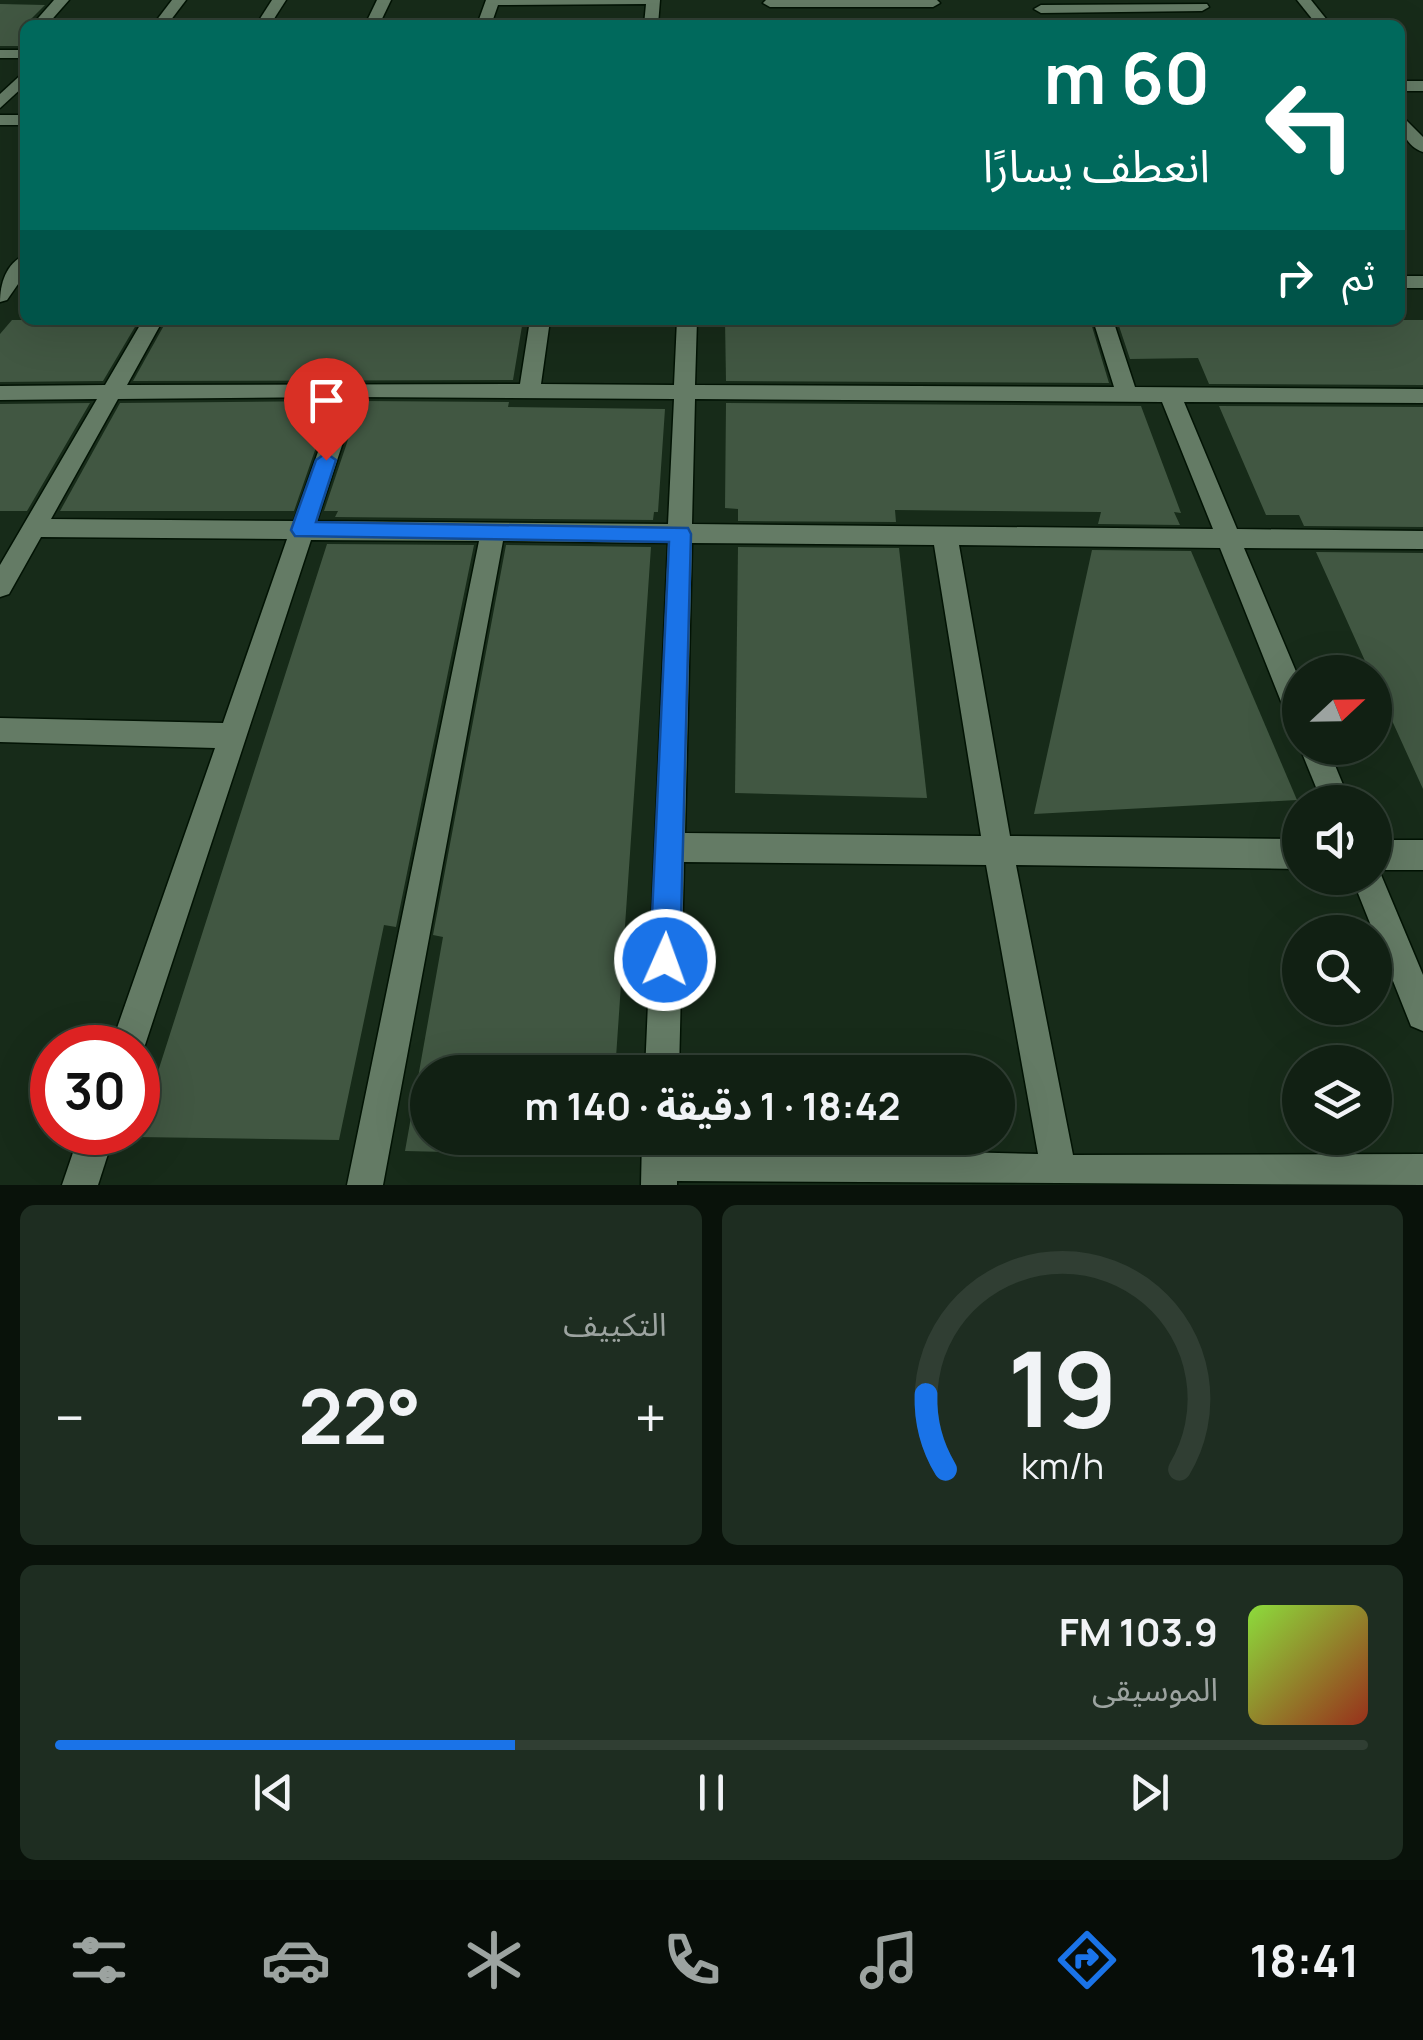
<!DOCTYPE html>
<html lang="ar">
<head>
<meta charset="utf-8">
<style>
  body { margin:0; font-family:Manrope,"Noto Sans Arabic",sans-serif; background:#1e2d21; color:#f1f3f6; direction:rtl; height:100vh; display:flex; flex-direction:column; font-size:38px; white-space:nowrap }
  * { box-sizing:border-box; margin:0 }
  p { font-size:32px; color:#9ca3a0 }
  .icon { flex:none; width:55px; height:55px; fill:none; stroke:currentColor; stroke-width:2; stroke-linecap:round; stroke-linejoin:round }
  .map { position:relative; height:1185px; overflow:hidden; direction:ltr }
  .panel { display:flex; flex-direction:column; gap:20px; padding:20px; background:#09120a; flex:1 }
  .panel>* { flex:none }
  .guide { position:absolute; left:20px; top:20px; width:1385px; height:305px; border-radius:15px; box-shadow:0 10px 40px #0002,0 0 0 2px #303e33; direction:rtl; background:#00695c; color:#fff; overflow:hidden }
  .needle { width:65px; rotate:68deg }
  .fabs { position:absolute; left:1282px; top:655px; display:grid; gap:20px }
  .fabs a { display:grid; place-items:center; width:110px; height:110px; border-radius:50%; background:#112013; box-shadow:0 10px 40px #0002,0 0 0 2px #303e33; font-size:50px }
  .speed { position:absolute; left:30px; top:1025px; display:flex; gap:20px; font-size:50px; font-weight:700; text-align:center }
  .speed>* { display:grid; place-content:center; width:130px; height:130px; border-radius:50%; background:#112013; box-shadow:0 10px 40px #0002,0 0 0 2px #303e33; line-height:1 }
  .speed .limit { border:15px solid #d22; background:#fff; color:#111 }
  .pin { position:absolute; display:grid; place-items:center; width:85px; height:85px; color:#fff; margin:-102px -42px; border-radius:50% 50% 50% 0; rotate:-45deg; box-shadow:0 0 10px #0007 }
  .pin .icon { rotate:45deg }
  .me { position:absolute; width:110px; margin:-55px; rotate:2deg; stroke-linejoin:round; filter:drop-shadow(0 0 8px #0008) }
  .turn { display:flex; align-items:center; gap:35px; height:210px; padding:0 30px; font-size:45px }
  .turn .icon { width:130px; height:130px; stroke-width:2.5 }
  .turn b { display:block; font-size:70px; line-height:85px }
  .then { display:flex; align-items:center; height:95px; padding:0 30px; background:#0003; gap:20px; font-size:38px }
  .big { font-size:75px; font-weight:700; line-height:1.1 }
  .panel .tile { flex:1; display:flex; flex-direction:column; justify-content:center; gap:15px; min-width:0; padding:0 35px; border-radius:15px; background:#1e2d21 }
  .panel .dial { align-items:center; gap:0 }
  .dial svg { height:260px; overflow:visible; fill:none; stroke:#303e33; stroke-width:7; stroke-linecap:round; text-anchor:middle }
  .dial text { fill:#f1f3f6; stroke:none }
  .song { display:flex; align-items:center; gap:30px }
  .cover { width:120px; height:120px; border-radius:15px; background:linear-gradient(135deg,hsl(90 70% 55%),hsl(10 70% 35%)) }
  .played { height:10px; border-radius:5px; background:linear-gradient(90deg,#1a73e8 35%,#303e33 35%) }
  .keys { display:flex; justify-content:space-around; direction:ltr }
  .heat { display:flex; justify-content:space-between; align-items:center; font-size:55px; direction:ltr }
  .panel .tiles { flex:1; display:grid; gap:20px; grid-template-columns:1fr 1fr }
  .tile:last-child { grid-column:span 2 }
  .trip { position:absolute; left:410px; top:1055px; width:605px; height:100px; border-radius:50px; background:#112013; box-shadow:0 10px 40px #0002,0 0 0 2px #303e33; font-weight:700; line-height:100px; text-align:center; direction:rtl }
  .tab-bar { display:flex; height:160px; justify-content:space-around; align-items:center; background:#070d08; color:#9ca3a0 }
  .tab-bar .icon { width:70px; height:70px }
  .tab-bar .on { color:#1a73e8 }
  .tab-bar b { font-size:45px; color:#f1f3f6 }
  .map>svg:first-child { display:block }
</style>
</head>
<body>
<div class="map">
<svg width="1423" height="1185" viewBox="0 0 1423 1185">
  <rect width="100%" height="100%" fill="#172b19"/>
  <g fill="#415742">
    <path d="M0,4L45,5L25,25V46H0Z"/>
    <path d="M12,320H139L103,381L0,382V334Z"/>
    <path d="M167,320H523L513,380L133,381Z"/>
    <path d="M725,320H1090L1109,383L726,381Z"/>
    <path d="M1117,320H1423V385L1209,384L1198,358L1130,359Z"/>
    <path d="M332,401L294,511H60L120,403Z"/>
    <path d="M361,401L509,402L508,407L665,409L658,512H654L653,520L335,517L338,511H324Z"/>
    <path d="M90,403L27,511H0V404Z"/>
    <path d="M726,403L1141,406L1181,513L1174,512L1180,525L1098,524L1101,512L895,510L896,522L738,521V509L725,508Z"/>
    <path d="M1219,406L1423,407V527L1304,526L1299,515H1266Z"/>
    <path d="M327,544L474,545L396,927L384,925L339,1140L137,1137Z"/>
    <path d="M506,545L651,547L615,1072H428V1138H610L609,1156L405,1151L443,937L433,935Z"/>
    <path d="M738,547L899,548L927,798L735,793Z"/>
    <path d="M1092,550L1191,551L1297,800L1034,814Z"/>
    <path d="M1316,552L1423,553V789L1375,683V672H1370Z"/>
  </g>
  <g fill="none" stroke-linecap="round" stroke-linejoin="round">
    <g stroke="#021304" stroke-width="3">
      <g id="minor">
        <path d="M54,0H69L47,25H32Z"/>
        <path d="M172,0H186L167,25H153Z"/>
        <path d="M272,0H286L270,25H256Z"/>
        <path d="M377,0H391L379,25H365Z"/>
        <path d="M486,0H660L658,25H644L646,4L498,5L491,25H477Z"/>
        <path d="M766,0H937L940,3L933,7H770L763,3Z"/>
        <path d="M1207,4L1209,7L1202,11L1041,13L1034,9L1041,5Z"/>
        <rect x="0" y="50" width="25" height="8"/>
        <path d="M25,71V85L0,108V94Z"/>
        <rect x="1400" y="81" width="23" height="10"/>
        <rect x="0" y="115" width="25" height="10"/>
        <path d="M25,255V274L7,300L0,302C0,284 6,263 25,255Z"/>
        <rect x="1400" y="276" width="23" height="12"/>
        <path d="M143,320H163L127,385L520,384L530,320H550L541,384L674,385L677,320H697L695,385L1114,387L1093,320H1113L1135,387L1423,389V403L1184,402L1237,529L1423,531V549L1244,548L1300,681V726L1290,723L1286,714L1220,548L959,545L1010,836L1300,839V869L1016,865L1073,1155L1423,1154V1185L677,1181V1185H641L642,1138H678V1145L1038,1154L986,865L684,862L679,1072H645L668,543L503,541L383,1185H347L479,541L311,540L144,1048L138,1061V1048H110L215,748L0,742V718L223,723L287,539L41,537L9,594L0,597V565L97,399L0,400V386L105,385ZM337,397L294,521L51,519L118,399ZM358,397L674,399L668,524L317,521ZM695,399L1162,402L1213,529L692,524ZM692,543L934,545L981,836L685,833Z"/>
        <path d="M1300,748H1328L1350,802H1322Z"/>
        <path d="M1375,840H1423V870H1379L1423,975V1031L1411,1026L1352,878H1375Z"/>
        <path d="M80,1132H115L98,1185H62Z"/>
      </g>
    </g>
    <g stroke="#021304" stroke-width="3">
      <g id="tertiary">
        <path d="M1297,0H1311L1331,25H1317Z"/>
        <path d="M1400,114L1423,137V152C1407,147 1400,130 1400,114Z"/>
      </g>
    </g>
    <use href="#minor" fill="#647b65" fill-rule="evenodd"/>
    <use href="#tertiary" fill="#647b65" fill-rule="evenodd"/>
  </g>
  <path fill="#1a73e8" stroke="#114b97" stroke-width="2.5" d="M326,453L336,460L316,522L688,528L691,534L680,960L675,970L665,974L655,970L650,960L669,542L295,536L291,530L316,460Z"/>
</svg>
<div class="fabs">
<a><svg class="needle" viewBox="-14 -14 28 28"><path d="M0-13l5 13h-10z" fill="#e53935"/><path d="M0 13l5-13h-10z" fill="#9ca3a0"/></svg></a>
<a><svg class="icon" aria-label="sound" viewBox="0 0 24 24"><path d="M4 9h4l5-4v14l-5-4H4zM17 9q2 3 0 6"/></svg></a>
<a><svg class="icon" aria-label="search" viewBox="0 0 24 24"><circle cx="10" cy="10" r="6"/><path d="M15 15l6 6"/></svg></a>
<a><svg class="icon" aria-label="layers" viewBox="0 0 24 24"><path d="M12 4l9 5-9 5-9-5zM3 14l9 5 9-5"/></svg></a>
</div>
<div class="speed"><div class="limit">30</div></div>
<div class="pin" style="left:326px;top:460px;background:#d93025"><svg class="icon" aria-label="arrive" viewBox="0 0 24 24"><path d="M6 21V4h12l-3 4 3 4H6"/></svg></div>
<svg class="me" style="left:665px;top:960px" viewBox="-20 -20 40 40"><circle r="17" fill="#1a73e8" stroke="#fff" stroke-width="3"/><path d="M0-11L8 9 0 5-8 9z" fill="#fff"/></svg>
<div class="trip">18:42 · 1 دقيقة · 140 m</div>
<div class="guide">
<div class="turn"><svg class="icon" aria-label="left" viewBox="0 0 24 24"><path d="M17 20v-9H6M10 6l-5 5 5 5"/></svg><div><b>60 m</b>انعطف يسارًا</div></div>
<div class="then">ثم<svg class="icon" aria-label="right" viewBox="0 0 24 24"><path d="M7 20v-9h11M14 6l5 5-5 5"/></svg></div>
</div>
</div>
<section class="panel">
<div class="tiles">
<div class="tile dial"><svg viewBox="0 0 100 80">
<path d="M14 69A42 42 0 1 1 86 69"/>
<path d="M14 69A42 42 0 0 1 8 46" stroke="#1a73e8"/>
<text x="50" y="56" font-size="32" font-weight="700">19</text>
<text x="50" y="72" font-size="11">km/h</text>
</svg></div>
<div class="tile"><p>التكييف</p>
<div class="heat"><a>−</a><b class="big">22°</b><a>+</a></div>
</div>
<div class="tile">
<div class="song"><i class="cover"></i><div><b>103.9 FM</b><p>الموسيقى</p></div></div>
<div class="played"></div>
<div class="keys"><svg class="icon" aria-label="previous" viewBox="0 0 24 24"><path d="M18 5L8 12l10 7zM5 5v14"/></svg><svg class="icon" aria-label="pause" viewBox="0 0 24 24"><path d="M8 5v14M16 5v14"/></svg><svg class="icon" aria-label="next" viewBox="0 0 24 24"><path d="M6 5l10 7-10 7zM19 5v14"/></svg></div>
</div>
</div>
</section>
<nav class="tab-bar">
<b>18:41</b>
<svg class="icon on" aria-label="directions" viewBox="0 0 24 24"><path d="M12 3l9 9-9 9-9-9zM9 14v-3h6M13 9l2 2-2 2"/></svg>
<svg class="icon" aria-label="music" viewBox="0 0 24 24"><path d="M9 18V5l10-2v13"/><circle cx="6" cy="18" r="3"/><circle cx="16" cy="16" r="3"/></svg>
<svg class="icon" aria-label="phone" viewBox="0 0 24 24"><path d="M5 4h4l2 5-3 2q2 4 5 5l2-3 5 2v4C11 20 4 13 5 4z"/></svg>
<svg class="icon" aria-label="climate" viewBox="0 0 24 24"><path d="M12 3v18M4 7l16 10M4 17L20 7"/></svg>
<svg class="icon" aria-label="car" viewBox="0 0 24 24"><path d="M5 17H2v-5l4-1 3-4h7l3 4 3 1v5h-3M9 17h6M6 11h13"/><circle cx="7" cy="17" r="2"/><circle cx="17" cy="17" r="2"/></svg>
<svg class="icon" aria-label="filters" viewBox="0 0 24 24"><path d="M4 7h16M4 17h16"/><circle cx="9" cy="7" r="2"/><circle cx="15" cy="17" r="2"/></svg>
</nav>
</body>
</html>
